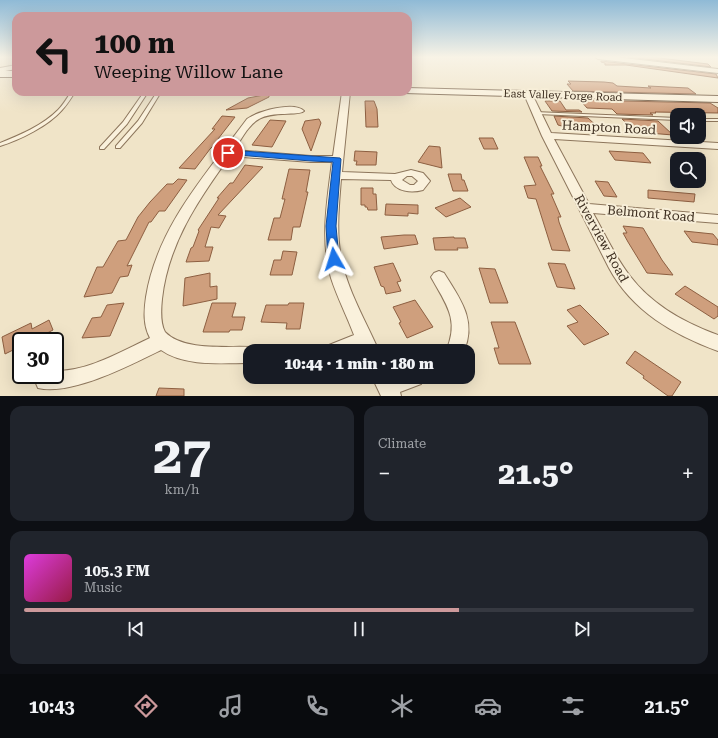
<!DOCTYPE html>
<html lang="en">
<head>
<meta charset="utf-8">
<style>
  body { margin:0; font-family:"Roboto Serif",serif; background:#20242c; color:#f1f3f6; height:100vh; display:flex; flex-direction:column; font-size:15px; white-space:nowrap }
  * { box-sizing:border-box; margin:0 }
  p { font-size:13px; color:#9ea1a6 }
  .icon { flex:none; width:22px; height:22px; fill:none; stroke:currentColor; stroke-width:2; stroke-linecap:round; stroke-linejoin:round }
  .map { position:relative; height:396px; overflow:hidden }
  .panel { display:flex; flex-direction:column; gap:10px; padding:10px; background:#0d0f14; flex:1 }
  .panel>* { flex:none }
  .top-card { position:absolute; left:12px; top:12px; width:400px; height:84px; border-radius:12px; box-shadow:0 4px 16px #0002; background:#cc999b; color:#111; overflow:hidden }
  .controls { position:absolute; left:670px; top:108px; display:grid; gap:8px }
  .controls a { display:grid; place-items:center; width:36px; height:36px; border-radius:8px; background:#171b24; box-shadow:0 4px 16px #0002; font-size:20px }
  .speed { position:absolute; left:12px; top:332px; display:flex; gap:8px; font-size:20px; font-weight:700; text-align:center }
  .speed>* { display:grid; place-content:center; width:52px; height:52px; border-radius:50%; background:#171b24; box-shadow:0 4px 16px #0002; line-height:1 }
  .speed .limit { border:2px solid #111; border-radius:6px; background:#fff; color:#111 }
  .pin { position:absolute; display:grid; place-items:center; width:34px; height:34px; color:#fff; margin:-17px; border:2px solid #fff; border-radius:50%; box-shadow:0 1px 4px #0007 }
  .me { position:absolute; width:44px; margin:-22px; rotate:354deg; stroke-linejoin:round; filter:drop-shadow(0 0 3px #0008) }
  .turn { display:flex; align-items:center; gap:14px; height:84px; padding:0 16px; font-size:18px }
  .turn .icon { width:52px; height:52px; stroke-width:2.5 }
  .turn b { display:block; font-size:28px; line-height:34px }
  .big { font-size:30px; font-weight:800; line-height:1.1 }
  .panel .tile { flex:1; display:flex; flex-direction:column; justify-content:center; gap:6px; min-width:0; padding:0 14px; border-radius:12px; background:#20242c }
  .panel .dial { align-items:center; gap:0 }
  .dial b { font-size:52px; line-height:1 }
  .song { display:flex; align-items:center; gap:12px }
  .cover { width:48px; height:48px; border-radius:6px; background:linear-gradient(135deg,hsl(300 70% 55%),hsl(340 70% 35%)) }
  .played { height:4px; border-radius:2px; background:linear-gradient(90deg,#cc999b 65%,#363941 65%) }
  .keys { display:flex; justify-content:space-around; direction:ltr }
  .heat { display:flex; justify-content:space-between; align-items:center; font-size:22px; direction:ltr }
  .panel .tiles { flex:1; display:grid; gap:10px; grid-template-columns:1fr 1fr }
  .tile:last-child { grid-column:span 2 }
  .trip { position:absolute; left:243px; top:344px; width:232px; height:40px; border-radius:12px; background:#171b24; box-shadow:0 4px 16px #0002; font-weight:800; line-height:40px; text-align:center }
  .tab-bar { display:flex; height:64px; justify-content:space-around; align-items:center; background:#090b0e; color:#9ea1a6 }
  .tab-bar .icon { width:28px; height:28px }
  .tab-bar .selected { color:#cc999b }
  .tab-bar b { font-size:18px; color:#f1f3f6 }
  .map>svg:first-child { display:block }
</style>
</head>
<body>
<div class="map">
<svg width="718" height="396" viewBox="0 0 718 396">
  <rect width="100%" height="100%" fill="#f0e4c8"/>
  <g fill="#cf9f7d" stroke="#8d5f41">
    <path d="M628,57H652L708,64L711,67Z"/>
    <path d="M601,61L716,74L718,78L626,65H605V63L601,62Z"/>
    <path d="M568,81L604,82L613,83L617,86L651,88L648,86L688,88L696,94L573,91L567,84H571Z"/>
    <path d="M269,94V97L247,108L226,110L248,98Z"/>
    <path d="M580,100L710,103L718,108V113L655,112L656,113H650L653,115L617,114L612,109L587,108Z"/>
    <path d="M365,101H374L377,109L378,127H366Z"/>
    <path d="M545,101H560L566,110H579L582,112L552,111Z"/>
    <path d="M222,116L235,117L218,139H220L210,149L195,169L179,168L215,129H212Z"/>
    <path d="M554,116L588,118L601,130L563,127L562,126L558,125Z"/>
    <path d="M319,119L321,123L311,151L302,129L305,121Z"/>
    <path d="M622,119L658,121L673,135L636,132Z"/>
    <path d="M270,120L286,121L272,147L252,145Z"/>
    <path d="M479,138H493L498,149H484Z"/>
    <path d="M429,146L440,147L442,168L418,162Z"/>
    <path d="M355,151L377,152L376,165H356L357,161H354Z"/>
    <path d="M609,151L643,153L651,163L615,160Z"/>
    <path d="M524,157H538L542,166H540L554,194H551L561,217H558L559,222L570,251L552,250L536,199L528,198L524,186L536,185Z"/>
    <path d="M245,165L263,167L218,215L226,216L219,228L211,227L205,247H213L209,261L186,262L191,248L193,247L199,231L198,230L219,198H217L230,183H233Z"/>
    <path d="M289,169L310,170L306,192H308L300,227H293L291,240H268L274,218H280L285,199H282Z"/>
    <path d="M448,174H461L462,180H464L468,191H453Z"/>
    <path d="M178,179L187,180L165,211H159L151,222H149L127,266L132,265L128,276L120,277L112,293L84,297L97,267H103L118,241L126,240L138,217L150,202L167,184H173Z"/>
    <path d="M595,181L608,182L617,197L604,196Z"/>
    <path d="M361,188H373V194H376L377,210H368L367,207H365V205H361Z"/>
    <path d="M648,190L695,194L694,202L648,198Z"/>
    <path d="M460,198L471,207L446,217L435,208Z"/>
    <path d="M386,204L418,205V214L408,213V216L385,215Z"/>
    <path d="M623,226L643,228L662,260L673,275L647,273L628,242L623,233H627Z"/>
    <path d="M684,231L713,234L718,240V245L692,242Z"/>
    <path d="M404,235H415L418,244L384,249L381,237Z"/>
    <path d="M454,237V238H465L468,248H457L458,250H435L433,238Z"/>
    <path d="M283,251L297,252L292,275H270L274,260H281Z"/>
    <path d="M393,263L401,281L397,282L401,291L386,294L384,287L381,286L374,267Z"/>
    <path d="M548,263L565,264L575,289L557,287Z"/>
    <path d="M479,268L495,269L508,303H490Z"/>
    <path d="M210,273V287L217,286V299L183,306L185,278Z"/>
    <path d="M685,286L718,307V316L714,319L675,294Z"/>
    <path d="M415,300L433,327L407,338L399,323L401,322L393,307Z"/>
    <path d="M124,303L110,336L82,338L92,318L101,317L107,305Z"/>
    <path d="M212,303H236L232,317H245L242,330H230L229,332H203Z"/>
    <path d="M289,303H304L300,329H286L287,323L261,322L266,305H288Z"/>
    <path d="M580,305L609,334L584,345L567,326L578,322L567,310Z"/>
    <path d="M49,320L53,330L32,341H21V346L5,354L2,337L31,323L32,329Z"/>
    <path d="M491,322H515L531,364H499L494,348H499Z"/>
    <path d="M635,351L681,382L672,396H668L643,378L644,376L626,363Z"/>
    <path d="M159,388L184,389V396H156Z"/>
  </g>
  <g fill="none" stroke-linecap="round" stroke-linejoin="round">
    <g stroke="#8d765c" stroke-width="2">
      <g id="lane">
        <path d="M71,92H75C71,98 67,105 62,110C48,126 20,140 0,146V143C20,135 42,126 58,110C63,105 67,98 71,92Z"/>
        <path d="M144,92H148L127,124L104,149H100V147L123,122Z"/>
        <path d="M157,92H161L142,123L120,148H116V146L138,121Z"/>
        <path d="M535,112L677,118V120L537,114H535Z"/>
        <rect x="699" y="119" width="19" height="2"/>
      </g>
    </g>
    <g stroke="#8d765c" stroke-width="2">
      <g id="street">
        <path d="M595,57H615L718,69V73L598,59Z"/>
        <path d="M16,65V69L0,72V68Z"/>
        <path d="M342,92H350L342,172L395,174L411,170L423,173L430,181L423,190C412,193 395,192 391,180L341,179C339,205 336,231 341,258C347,289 366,322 379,351H361L360,349L356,351H326L329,345L354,335C347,316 337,297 331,278C320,240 327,201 332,162H311L230,156C198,200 168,244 162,299C161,309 160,323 165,332C183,351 225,346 250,347L256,349L257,351H250V363C222,363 185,367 161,350C131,365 71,396 38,388L35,381L38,375H55V371C89,371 120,352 150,338C143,325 144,311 146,297C157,227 207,173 247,119C258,111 294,101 304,111C299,116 272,111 259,119C248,125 241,140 234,150L311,156H333ZM407,176H412L418,181L414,185H410L402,180Z"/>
        <path d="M525,92H528L532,94L551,133L718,143V149L554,139L589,204L718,215V223L593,213C605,234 615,257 630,276C652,305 685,323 718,335V351C674,335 632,311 609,268L542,136L524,94Z"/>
        <path d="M439,271L444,273C460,299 477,320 464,351H446C460,320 446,304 431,277L434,273Z"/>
        <path d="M372,377H424L421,384L400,392L401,396H381Z"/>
      </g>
    </g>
    <g stroke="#6f573f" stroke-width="2">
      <g id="secondary">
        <rect x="0" y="71" width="16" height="6"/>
        <path d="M408,88L718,96V102L404,93L403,92H408Z"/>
      </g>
    </g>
    <use href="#lane" fill="#faf1dc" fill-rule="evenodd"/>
    <use href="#street" fill="#faf1dc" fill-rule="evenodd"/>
    <use href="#secondary" fill="#faf1dc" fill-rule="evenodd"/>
  </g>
  <linearGradient id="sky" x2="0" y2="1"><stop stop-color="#8fbad6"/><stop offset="0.51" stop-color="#f8f3e6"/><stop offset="1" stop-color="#f8f3e6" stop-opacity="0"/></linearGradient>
  <rect width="718" height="112" fill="url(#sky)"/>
  <path fill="#1a73e8" stroke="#114b97" d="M228,150L340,158L341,159L336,226L339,259L337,262H330L328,259L326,226L333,162L311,161L225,154L224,153Z"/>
  <g text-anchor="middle" stroke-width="4" stroke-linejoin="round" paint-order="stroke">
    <g font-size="11" fill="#3d2e20" stroke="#f7eed8">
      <text transform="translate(563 95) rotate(2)" y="4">East Valley Forge Road</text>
    </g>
    <g font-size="13" fill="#3d2e20" stroke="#f7eed8">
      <text transform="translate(609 127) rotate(3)" y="5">Hampton Road</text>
      <text transform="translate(651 213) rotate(5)" y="5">Belmont Road</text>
      <text transform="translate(602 238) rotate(61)" y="5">Riverview Road</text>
    </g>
  </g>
</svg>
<div class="controls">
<a><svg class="icon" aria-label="sound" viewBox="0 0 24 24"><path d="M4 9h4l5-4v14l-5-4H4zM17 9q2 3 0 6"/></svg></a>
<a><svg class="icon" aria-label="search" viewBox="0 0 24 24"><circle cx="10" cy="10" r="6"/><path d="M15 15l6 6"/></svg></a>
</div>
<div class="speed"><div class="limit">30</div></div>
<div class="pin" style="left:228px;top:153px;background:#d93025"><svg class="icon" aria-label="arrive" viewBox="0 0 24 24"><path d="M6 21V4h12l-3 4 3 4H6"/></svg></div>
<svg class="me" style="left:334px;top:259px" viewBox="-20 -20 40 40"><path d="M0-17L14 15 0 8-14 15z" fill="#1a73e8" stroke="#fff" stroke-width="4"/></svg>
<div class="trip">10:44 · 1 min · 180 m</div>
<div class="top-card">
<div class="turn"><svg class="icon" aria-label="left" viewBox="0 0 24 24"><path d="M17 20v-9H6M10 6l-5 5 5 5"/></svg><div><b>100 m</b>Weeping Willow Lane</div></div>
</div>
</div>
<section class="panel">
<div class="tiles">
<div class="tile dial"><b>27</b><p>km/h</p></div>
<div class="tile"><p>Climate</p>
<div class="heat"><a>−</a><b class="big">21.5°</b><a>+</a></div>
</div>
<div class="tile">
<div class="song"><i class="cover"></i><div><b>105.3 FM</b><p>Music</p></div></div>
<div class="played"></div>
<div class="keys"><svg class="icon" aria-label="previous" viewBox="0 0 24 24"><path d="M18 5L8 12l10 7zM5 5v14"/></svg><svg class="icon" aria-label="pause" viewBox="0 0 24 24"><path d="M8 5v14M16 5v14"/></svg><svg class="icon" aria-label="next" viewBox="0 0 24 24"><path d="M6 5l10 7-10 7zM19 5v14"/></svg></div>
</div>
</div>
</section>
<nav class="tab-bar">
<b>10:43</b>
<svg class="icon selected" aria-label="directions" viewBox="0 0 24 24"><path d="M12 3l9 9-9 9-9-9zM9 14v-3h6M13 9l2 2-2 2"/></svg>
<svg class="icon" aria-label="music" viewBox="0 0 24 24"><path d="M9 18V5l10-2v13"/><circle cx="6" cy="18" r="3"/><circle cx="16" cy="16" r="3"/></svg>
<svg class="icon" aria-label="phone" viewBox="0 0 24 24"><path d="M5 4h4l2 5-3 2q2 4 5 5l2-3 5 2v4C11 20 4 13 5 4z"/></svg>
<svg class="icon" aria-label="climate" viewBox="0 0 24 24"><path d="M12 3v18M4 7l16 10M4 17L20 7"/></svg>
<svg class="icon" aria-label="car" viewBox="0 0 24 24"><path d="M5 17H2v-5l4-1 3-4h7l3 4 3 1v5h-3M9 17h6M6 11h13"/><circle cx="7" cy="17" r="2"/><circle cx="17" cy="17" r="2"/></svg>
<svg class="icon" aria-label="filters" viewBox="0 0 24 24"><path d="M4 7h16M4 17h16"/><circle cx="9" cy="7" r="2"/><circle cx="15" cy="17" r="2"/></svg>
<b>21.5°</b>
</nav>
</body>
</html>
